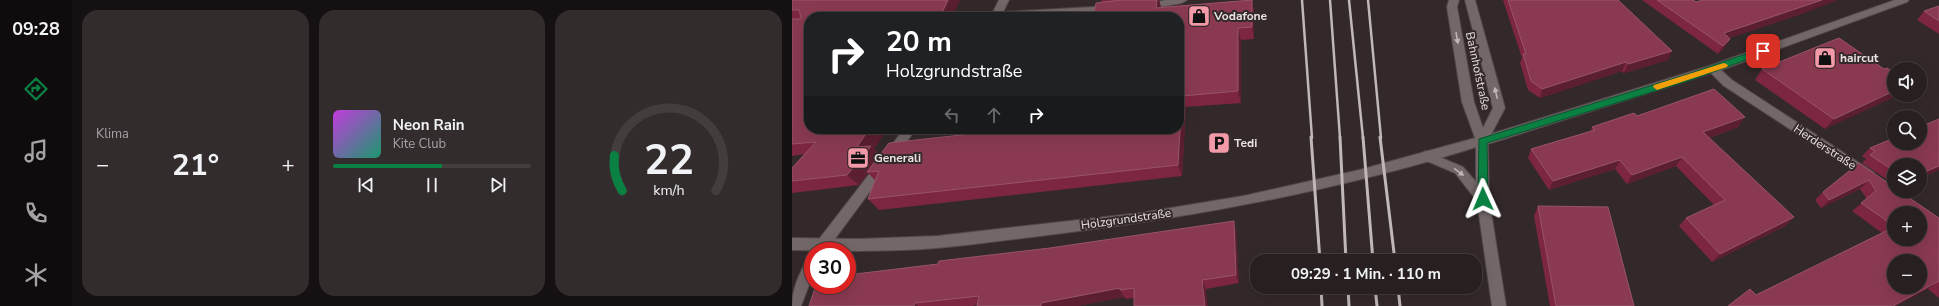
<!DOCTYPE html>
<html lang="de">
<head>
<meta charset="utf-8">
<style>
  body { margin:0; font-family:"Nunito Sans",sans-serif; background:#332c2d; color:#f1f3f6; height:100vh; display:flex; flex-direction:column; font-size:15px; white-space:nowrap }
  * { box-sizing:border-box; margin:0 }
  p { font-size:13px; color:#a4a2a5 }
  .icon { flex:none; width:22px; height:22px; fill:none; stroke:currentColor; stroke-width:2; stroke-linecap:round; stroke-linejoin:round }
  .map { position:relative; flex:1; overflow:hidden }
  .details { display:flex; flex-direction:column; gap:10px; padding:10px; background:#151112; width:720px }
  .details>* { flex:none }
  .banner { position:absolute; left:12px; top:12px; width:380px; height:122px; border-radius:16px; box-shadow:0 4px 16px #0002,0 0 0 1px #433d3e; background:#202124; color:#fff; overflow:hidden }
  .tools { position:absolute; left:1095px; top:62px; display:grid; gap:8px }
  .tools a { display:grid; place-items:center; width:40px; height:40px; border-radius:50%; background:#271f20; box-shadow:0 4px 16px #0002,0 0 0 1px #433d3e; font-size:20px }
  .speed { position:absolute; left:12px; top:242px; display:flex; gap:8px; font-size:20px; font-weight:700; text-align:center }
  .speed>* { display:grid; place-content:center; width:52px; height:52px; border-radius:50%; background:#271f20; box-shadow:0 4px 16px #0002,0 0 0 1px #433d3e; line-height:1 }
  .speed .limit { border:6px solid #d22; background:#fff; color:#111 }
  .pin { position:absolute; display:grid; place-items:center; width:34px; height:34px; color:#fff; margin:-17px; border-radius:8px; box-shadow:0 2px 6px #0006 }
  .me { position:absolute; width:44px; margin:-22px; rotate:359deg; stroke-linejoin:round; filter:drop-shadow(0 0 3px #0008) }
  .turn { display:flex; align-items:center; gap:14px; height:84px; padding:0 16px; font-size:18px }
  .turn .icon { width:52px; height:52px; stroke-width:2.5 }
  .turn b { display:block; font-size:28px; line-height:34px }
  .lanes { display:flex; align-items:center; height:38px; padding:0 16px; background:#0003; justify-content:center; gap:20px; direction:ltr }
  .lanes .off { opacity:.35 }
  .big { font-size:30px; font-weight:700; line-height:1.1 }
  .details .card { flex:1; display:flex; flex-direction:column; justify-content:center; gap:6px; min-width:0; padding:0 14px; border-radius:16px; background:#332c2d }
  .details .dial { align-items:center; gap:0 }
  .dial svg { height:104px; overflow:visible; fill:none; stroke:#433d3e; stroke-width:7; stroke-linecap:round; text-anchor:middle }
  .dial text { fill:#f1f3f6; stroke:none }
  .song { display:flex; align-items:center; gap:12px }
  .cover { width:48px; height:48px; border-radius:6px; background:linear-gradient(135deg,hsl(290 70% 55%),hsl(160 70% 35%)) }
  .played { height:4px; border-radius:2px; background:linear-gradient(90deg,#0b8043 55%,#433d3e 55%) }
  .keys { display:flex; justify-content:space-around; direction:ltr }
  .heat { display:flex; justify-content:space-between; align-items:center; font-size:22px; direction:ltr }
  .details .tiles { flex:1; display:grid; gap:10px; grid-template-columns:repeat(3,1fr) }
  .trip { position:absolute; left:458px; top:254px; width:232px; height:40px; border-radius:16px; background:#271f20; box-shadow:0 4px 16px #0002,0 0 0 1px #433d3e; font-weight:700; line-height:40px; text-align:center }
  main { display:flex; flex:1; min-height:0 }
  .tabs { display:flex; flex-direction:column; width:72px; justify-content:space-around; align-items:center; background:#100c0d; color:#a4a2a5 }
  .tabs .icon { width:28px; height:28px }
  .tabs .current { color:#0b8043 }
  .tabs b { font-size:18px; color:#f1f3f6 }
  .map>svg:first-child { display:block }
</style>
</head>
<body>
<main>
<nav class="tabs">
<b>09:28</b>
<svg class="icon current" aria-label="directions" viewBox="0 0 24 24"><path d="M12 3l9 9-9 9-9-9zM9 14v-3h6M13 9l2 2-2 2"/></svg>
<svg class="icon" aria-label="music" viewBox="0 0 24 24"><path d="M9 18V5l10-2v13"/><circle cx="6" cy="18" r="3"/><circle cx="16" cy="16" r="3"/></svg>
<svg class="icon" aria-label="phone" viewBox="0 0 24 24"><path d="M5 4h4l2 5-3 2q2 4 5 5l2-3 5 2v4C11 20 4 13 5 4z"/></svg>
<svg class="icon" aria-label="climate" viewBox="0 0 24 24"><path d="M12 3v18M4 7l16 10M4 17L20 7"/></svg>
</nav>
<section class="details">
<div class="tiles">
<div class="card"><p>Klima</p>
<div class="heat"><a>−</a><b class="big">21°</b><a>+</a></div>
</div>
<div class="card">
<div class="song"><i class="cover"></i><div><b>Neon Rain</b><p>Kite Club</p></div></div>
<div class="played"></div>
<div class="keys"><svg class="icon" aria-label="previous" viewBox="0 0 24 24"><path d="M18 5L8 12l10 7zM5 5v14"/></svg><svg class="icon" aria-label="pause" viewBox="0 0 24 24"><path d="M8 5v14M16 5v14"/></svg><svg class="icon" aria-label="next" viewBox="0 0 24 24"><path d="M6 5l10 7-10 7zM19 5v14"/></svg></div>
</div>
<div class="card dial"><svg viewBox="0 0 100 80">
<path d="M14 69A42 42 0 1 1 86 69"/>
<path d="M14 69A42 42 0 0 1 8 42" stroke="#0b8043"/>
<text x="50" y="56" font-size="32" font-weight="700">22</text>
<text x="50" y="72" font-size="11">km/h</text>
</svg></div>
</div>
</section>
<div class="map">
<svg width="1147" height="306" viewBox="0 0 1147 306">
  <rect width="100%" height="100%" fill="#34292a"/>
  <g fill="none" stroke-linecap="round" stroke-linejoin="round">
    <g stroke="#514849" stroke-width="2">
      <g id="street">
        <path d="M207,0H217L211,12L319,6L324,9L319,12L232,17H170L175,14L201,12Z"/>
        <path d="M374,0H395L390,3L354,10L349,7L351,5Z"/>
        <path d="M1103,0H1117L1115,2L929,70L940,80L1081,172L1083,175L1081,178L1077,180L1073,178L932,86L919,73L696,144L697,199L714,306H700L685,201L663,173L630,159L628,156L630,153L634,151L638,153L671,167L684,182V141L686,138L917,66Z"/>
        <path d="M112,129H124L34,251H21V255L19,251L21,247Z"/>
        <path d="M21,255V275L9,306H0C0,288 8,273 16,257Z"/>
      </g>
    </g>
    <g stroke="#514849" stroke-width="2">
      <path id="secondary" d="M657,0H667L665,7L682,102L691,128L701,108L673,0H683L713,108L694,144C557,188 415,215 272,233C230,238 187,244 145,248C97,252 48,251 0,250V238L67,239L145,236L348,213L451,196L567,170L683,138L670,102L655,7Z"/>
    </g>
    <use href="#street" fill="#736768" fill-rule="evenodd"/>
    <use href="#secondary" fill="#736768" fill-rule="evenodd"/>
    <g stroke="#c1b8b9" stroke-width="2.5">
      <path d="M510,0L520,138"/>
      <path d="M538,0L548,138"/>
      <path d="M557,0L571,138"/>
      <path d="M576,0L589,138"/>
    </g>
    <g stroke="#c1b8b9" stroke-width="3">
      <path d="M519,137L528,261"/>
      <path d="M548,137L554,261"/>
      <path d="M571,137L581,261"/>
      <path d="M588,137L603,261"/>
      <path d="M529,287L530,306"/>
      <path d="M556,287L557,306"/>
      <path d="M583,287L585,306"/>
      <path d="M606,287L608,306"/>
    </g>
  </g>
  <g fill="#7d263f" fill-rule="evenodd">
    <path d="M0,0H168L160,17H17V129H95L82,149L88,155L387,129L309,0H367L369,7L460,0L462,12V39L449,40V103L394,107L390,176L87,210L76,199L83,180L76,173L67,185L0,193V168L12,154L0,156Z"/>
    <path d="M711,0H826L876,60L832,73L830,71L748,98L736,90L728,63L730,58Z"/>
    <path d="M850,0H901L904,2L1012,13L937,38L938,39L933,47L926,54Z"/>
    <path d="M1147,6V34L1125,20L1132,11Z"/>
    <path d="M970,69H1092L1033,129L963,80Z"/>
    <path d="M845,116L946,127L917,138L1002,217L993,226L920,262L887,226L894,218L922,205L884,166L835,184L823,169L757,190L736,158L739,149L799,131L800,127Z"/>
    <path d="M1147,119V170L1128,178V165H1102V184L1070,163L1074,159L1070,156L1078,148Z"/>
    <path d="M1067,163L1147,218V298L1136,289L964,295L1090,233L1060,211L1075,199L1068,189L1029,208L1023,200L1031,192ZM1102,213L1128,239H1102Z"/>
    <path d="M746,206L842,306H758L742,216Z"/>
    <path d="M444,230L447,283L414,289L334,299L332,297L285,306H185V305L180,306H17L146,264Z"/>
  </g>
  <g fill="#5b1f2f">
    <path d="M156,0H168L160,17H148Z"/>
    <path d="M365,0H367L369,8H364Z"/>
    <path d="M460,0L462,12V39L460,27Z"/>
    <path d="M1030,0H1046L1012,13L928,41L932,33Z"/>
    <path d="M446,28L449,40V103L446,91Z"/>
    <path d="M938,39L933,47L926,54L931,46Z"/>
    <path d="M880,51L876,60L832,73L836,64Z"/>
    <path d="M834,62L830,71L748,98L750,89Z"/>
    <path d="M1102,91V95H1107L1033,129L1042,119Z"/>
    <path d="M390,96L394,107L390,176L386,165Z"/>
    <path d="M953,117L946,127L905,142L911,132Z"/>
    <path d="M77,129H95L82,149L89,157L75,172L76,173L67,185L55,175L65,147Z"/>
    <path d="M890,157L884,166L835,184L840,175Z"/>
    <path d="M828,160L823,169L757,190L761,181Z"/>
    <path d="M1147,166V170L1128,178V174Z"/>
    <path d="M1077,180L1068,189L1029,208L1037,200Z"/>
    <path d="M1002,217L993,226L920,262L928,254Z"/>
    <path d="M442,221L444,230L447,283L444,275Z"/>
    <path d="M410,280L414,289L416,306H413Z"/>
    <path d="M1147,281L1136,289L1104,306H1101Z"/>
    <path d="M328,288V290L332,297L285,306H249V303Z"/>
    <path d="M123,303L126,306H122Z"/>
  </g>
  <g fill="#893a51" stroke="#985468" fill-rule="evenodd">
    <path d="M0,0H156L148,17H17V129H77L65,147L79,146L55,175L0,181V168L24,142L0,144V19H7L9,18L7,10H0Z"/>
    <path d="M329,0H365L364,8L460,0V27L446,28V91L390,96L386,165L76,199L87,171L75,172L97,143L223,129H387V17H301L304,3Z"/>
    <path d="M716,0H826L880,51L836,64L834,62L750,89L739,81L731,54H734Z"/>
    <path d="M865,0H901L904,2L911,0H1030L932,33L938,39L931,46Z"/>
    <path d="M1147,6V21L1132,11Z"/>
    <path d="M1047,38L1092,69L1095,68L1102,73V91L1042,119L970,69Z"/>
    <path d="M922,89L953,117L911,132L1002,217L928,254L894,218L933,200L890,157L840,175L828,160L761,181L739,149L803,130L800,127L842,113L845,116Z"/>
    <path d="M1147,119V166L1128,174V165H1102V171L1078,155L1083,151L1078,148L1102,138V143H1128V127Z"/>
    <path d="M1067,163L1102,187V191H1107L1147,218V281L1101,306H936L958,289L964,295L1102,227V239H1128V213H1102V226L1069,203L1084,191L1077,180L1037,200L1031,192ZM1102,261H1128V287H1102Z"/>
    <path d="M746,206L816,207L842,306H764Z"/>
    <path d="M442,221L444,275L410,280L413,306H342V288L328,290V288L249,303V306H185L187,296L123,303L122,306H17L24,285H55V275L146,264L147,261L258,248Z"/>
  </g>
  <defs><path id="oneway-solid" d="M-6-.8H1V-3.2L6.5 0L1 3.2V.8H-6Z"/></defs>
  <g fill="#c0b6b7">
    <use href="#oneway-solid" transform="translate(665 38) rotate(80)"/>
    <use href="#oneway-solid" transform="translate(704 93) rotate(-103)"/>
    <use href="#oneway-solid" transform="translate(667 172) rotate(36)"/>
  </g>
  <path fill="#0b8043" stroke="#07532c" d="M968,49H973L975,51L973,53L902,79L695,143L696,199L691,203L688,202L686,199L687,139L896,74Z"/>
  <path fill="#f59e0b" d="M932,63L936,65L935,67L865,90L861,87L862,85Z"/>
  <defs>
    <g id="shop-square" transform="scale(1.15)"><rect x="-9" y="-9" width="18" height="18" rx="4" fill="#f39aa9" stroke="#34292a"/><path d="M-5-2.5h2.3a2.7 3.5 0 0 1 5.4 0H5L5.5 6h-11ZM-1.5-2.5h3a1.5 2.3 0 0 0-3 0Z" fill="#111"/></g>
    <g id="parking-square" transform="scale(1.15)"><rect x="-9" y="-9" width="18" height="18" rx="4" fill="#f39aa9" stroke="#34292a"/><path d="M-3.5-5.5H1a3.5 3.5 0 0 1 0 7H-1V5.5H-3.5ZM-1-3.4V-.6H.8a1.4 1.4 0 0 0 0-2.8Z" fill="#111"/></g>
    <g id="office-square" transform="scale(1.15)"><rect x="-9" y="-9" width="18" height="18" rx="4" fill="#f39aa9" stroke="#34292a"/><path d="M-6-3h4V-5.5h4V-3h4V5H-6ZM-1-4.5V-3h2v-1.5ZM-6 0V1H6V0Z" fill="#111"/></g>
  </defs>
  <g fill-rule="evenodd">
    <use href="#shop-square" x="407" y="16"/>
    <use href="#shop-square" x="1033" y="58"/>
    <use href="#parking-square" x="427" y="143"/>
    <use href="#office-square" x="66" y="158"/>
  </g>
  <g text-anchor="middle" stroke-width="4" stroke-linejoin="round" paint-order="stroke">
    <g font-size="12" font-weight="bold" fill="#e9e1e2" stroke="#34292a" text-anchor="start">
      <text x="422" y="20">Vodafone</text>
      <text x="1048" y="62">haircut</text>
      <text x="442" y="147">Tedi</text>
      <text x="82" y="162">Generali</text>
    </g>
    <g font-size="12" fill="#e9e1e2" stroke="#34292a">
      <text transform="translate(686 71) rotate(78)" y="4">Bahnhofstraße</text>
      <text transform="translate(1033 147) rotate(33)" y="4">Herderstraße</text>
      <text transform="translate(334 219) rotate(-8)" y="4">Holzgrundstraße</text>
    </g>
  </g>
</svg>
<div class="tools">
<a><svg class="icon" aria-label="sound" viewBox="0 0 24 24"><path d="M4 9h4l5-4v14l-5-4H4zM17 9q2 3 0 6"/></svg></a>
<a><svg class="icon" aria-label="search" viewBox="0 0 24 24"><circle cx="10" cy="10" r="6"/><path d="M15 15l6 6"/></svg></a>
<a><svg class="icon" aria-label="layers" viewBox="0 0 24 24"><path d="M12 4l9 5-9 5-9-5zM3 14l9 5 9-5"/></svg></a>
<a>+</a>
<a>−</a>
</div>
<div class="speed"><div class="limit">30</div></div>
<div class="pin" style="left:971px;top:51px;background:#d93025"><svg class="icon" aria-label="arrive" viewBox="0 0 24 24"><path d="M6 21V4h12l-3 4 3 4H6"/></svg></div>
<svg class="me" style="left:691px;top:199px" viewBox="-20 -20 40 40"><path d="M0-17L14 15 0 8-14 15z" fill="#0b8043" stroke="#fff" stroke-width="4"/></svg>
<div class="trip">09:29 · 1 Min. · 110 m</div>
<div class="banner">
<div class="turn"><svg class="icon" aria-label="right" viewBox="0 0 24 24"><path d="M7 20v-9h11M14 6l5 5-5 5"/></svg><div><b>20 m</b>Holzgrundstraße</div></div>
<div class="lanes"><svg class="icon off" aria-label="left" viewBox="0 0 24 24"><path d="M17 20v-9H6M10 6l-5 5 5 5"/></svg><svg class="icon off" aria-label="ahead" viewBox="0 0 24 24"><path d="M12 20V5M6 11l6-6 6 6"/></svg><svg class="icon" aria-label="right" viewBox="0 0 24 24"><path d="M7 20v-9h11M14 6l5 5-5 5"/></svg></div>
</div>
</div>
</main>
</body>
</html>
